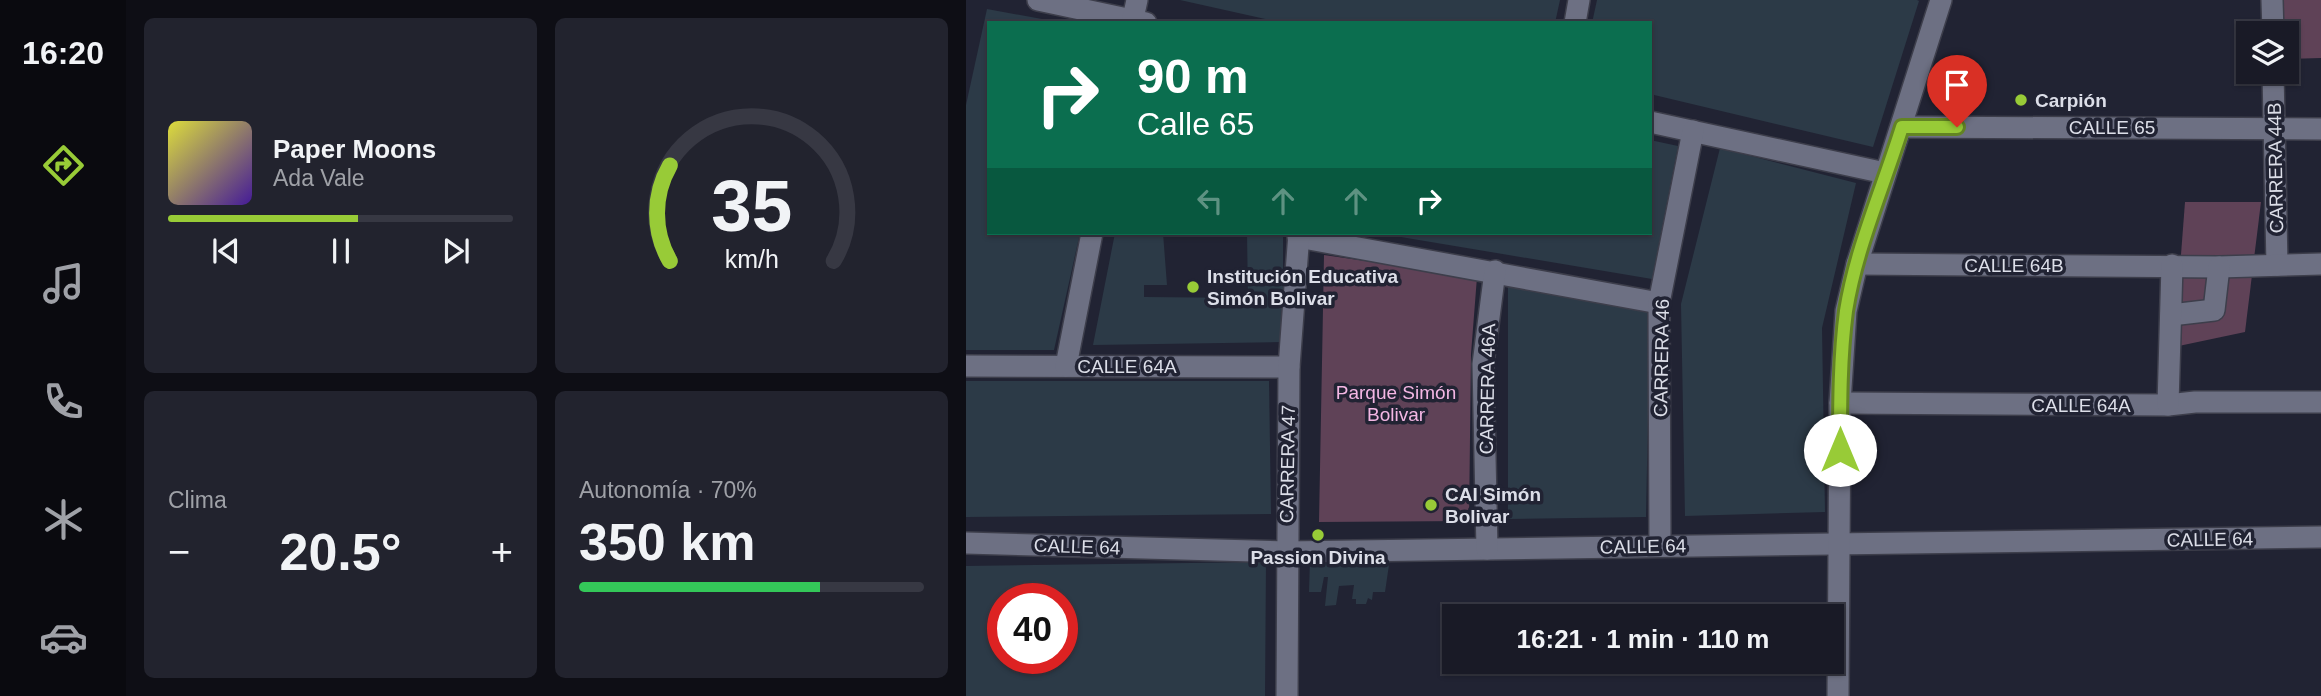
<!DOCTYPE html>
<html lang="es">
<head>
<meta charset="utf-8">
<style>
  body { margin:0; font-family:Helvetica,sans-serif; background:#22232e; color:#f1f3f6; height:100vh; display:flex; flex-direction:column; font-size:26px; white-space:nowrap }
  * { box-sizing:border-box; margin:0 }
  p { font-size:23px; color:#9fa1a7 }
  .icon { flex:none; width:38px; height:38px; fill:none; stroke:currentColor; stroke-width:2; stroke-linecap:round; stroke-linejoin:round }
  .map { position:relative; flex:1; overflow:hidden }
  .details { display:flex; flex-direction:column; gap:18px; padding:18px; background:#0e0e15; width:840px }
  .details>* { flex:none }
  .hud { position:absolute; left:21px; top:21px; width:665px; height:214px; border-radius:0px; box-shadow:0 2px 5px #0004,0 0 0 2px #373843; background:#0b6e4f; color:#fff; overflow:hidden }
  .tools { position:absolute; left:1270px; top:21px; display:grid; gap:14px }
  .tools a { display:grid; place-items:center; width:63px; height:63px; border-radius:0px; background:#191a26; box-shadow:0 2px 5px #0004,0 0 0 2px #373843; font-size:35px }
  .speed { position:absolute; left:21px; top:583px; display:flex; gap:14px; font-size:35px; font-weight:700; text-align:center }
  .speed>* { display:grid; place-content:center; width:91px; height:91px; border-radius:50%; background:#191a26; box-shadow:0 2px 5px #0004,0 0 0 2px #373843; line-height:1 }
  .speed .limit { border:10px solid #d22; background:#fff; color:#111 }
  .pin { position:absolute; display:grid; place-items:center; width:60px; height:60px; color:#fff; margin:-72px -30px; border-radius:50% 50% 50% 0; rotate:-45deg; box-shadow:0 0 7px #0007 }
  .pin .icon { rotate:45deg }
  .me { position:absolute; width:77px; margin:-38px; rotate:0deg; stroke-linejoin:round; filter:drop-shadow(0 0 5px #0008) }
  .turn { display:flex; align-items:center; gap:24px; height:147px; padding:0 35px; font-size:32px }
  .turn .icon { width:91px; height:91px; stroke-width:2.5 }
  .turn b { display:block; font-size:49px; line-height:60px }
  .lanes { display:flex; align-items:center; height:66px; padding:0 35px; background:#0003; justify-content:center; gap:35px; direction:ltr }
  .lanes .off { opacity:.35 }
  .big { font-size:52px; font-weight:700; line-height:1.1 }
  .details .tile { flex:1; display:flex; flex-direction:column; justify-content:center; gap:10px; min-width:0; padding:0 24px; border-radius:10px; background:#22232e }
  .details .dial { align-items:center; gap:0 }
  .dial svg { height:182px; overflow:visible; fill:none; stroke:#373843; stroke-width:7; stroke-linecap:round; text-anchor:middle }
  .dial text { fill:#f1f3f6; stroke:none }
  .song { display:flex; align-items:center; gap:21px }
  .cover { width:84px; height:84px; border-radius:10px; background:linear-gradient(135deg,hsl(60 70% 55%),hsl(260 70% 35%)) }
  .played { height:7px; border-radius:4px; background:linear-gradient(90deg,#98cb37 55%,#373843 55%) }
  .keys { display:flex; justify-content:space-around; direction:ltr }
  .heat { display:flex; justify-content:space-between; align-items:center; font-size:38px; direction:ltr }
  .charge { height:10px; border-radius:5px; background:linear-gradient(90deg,#34c759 70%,#373843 0) }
  .details .tiles { flex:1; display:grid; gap:18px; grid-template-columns:repeat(2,1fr) }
  .trip { position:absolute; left:476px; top:604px; width:402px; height:70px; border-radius:0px; background:#191a26; box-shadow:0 2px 5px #0004,0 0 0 2px #373843; font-weight:700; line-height:70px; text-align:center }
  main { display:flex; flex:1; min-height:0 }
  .tab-bar { display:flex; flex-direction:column; width:126px; justify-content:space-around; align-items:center; background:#0a0a0f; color:#9fa1a7 }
  .tab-bar .icon { width:49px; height:49px }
  .tab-bar .active { color:#98cb37 }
  .tab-bar b { font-size:32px; color:#f1f3f6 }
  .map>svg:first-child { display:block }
</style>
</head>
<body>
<main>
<nav class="tab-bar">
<b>16:20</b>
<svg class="icon active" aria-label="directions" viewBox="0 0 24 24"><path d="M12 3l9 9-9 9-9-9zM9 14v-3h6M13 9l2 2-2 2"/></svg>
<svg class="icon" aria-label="music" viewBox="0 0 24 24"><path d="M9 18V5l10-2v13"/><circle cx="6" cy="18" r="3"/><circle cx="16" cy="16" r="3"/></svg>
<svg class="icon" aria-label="phone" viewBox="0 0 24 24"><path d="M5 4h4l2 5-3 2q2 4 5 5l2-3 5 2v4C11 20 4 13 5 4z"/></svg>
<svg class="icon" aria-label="climate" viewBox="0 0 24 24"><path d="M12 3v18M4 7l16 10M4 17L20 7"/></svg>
<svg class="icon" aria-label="car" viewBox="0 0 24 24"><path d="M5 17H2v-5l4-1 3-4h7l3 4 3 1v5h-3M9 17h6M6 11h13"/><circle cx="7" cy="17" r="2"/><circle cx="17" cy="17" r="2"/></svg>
</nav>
<section class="details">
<div class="tiles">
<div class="tile">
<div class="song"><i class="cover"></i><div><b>Paper Moons</b><p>Ada Vale</p></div></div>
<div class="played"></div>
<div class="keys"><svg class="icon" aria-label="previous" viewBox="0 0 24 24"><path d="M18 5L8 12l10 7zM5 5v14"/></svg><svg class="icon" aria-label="pause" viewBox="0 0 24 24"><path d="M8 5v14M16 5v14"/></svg><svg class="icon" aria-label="next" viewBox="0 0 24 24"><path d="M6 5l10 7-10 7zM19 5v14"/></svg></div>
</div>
<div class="tile dial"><svg viewBox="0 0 100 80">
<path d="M14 69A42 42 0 1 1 86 69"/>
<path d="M14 69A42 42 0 0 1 14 27" stroke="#98cb37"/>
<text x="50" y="56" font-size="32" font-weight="700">35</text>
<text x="50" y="72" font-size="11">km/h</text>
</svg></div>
<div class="tile"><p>Clima</p>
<div class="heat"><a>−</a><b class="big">20.5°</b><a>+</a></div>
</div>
<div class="tile"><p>Autonomía · 70%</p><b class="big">350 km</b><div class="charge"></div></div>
</div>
</section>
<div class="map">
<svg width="1355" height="696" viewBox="0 0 1355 696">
  <rect width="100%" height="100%" fill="#212333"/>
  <g fill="#5f4257">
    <path d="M1312,0H1355V58L1321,59V33H1314Z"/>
    <path d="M1219,202H1295L1279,332L1208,347Z"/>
    <path d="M358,255L511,277L505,354L503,521L353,522Z"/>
  </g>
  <g fill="#2c3a47" fill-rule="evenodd">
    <path d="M214,0H594L589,23H317Z"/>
    <path d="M631,0H951L953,1L907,147L684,94V23H626Z"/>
    <path d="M21,9L87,21L23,23V233H114L88,350H0V105Z"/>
    <path d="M684,140L712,146L686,279L417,234L684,233Z"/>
    <path d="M754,148L890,183L856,328L859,512L719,516L715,304Z"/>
    <path d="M149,233H197L201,285H178V297L282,298L281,233H317V342L127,345Z"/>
    <path d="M542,281L684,312L680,517L542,519Z"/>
    <path d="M0,381H303L305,514L0,517Z"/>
    <path d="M424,558L419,592H407L406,600L402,598L400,604H390V599H386L388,585L373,586L370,605L359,606L362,577H358L355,592H343L344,560Z"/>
    <path d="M300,562L299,696H0V566ZM37,598H96V658H37Z"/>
  </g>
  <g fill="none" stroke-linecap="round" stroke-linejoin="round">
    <g stroke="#3d3e4b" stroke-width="24">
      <g id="minor">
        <path d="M72,0L180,23"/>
        <path d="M1306,0L1307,33"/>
        <path d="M166,23L171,0"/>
        <path d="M609,23L613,0"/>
        <path d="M1307,72L1311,265"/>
        <path d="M684,122L919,173"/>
        <path d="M936,127L1355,129"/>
        <path d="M332,237L693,303"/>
        <path d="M891,264L1253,267L1355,264"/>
        <path d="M1205,315L1248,310L1253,267"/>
        <path d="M0,366L323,367"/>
        <path d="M100,366L126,233"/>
        <path d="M874,403L1202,405L1229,402H1355"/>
        <path d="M1202,405L1206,265"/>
        <path d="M0,543L320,552L1355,537"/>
        <path d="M694,546L693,303L727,131"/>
        <path d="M521,549L517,364L529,271"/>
        <path d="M321,696L323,367L333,233"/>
        <path d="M872,696L874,403L880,311L891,264L975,0"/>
      </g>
    </g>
    <use href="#minor" stroke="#6d7083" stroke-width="21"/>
  </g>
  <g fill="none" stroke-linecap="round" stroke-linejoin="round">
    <g stroke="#638424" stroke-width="18">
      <path id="route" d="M874,450C874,404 874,357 880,311C890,248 917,188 936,127H991"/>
    </g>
    <use href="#route" stroke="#98cb37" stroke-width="12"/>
  </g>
  <g fill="#98cb37" stroke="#212333" stroke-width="2.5">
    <circle cx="1055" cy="100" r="7"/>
    <circle cx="227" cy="287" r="7"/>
    <circle cx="465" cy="505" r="7"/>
    <circle cx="352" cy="535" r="7"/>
  </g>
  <g text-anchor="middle" stroke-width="7" stroke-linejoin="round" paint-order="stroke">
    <g font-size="19" font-weight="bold" fill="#dcdee8" stroke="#212333" text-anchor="start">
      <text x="1069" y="107">Carpión</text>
      <text x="241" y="283">Institución Educativa<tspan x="241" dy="22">Simón Bolivar</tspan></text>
      <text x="479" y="501">CAI Simón<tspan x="479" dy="22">Bolivar</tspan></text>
      <text x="352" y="564" text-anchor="middle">Passion Divina</text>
    </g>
    <g font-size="19" fill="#dcdee8" stroke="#212333">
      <text x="1146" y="134">CALLE 65</text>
      <text transform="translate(1309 168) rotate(-91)" y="7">CARRERA 44B</text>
      <text x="1048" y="272">CALLE 64B</text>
      <text transform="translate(695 358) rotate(-89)" y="7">CARRERA 46</text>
      <text x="161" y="373">CALLE 64A</text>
      <text transform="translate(521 389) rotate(-89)" y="7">CARRERA 46A</text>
      <text x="1115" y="412">CALLE 64A</text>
      <text transform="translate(321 464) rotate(-89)" y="7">CARRERA 47</text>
      <text transform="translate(1244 539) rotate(-1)" y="7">CALLE 64</text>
      <text transform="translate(111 546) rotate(2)" y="7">CALLE 64</text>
      <text transform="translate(677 546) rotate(-1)" y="7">CALLE 64</text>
    </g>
    <g font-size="19" fill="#f4b7e4" stroke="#212333">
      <text x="430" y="399">Parque Simón<tspan x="430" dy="22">Bolivar</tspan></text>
    </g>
  </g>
</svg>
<div class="tools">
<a><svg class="icon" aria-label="layers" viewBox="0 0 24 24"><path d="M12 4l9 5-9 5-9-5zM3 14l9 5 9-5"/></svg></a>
</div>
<div class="speed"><div class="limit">40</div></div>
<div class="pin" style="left:991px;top:127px;background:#d93025"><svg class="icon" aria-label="arrive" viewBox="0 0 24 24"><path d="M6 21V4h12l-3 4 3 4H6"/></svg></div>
<svg class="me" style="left:874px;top:450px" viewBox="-20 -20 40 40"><circle r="19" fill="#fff"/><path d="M0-13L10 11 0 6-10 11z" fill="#98cb37"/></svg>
<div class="trip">16:21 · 1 min · 110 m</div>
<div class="hud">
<div class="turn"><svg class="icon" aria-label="right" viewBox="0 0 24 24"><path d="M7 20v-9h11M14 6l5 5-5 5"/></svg><div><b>90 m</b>Calle 65</div></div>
<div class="lanes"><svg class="icon off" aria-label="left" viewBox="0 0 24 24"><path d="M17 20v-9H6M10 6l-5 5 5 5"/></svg><svg class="icon off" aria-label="ahead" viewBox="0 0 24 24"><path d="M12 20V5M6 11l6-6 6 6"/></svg><svg class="icon off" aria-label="ahead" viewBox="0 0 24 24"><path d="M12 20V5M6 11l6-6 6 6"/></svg><svg class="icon" aria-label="right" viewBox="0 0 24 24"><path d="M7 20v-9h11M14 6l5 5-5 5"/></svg></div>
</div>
</div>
</main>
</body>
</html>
